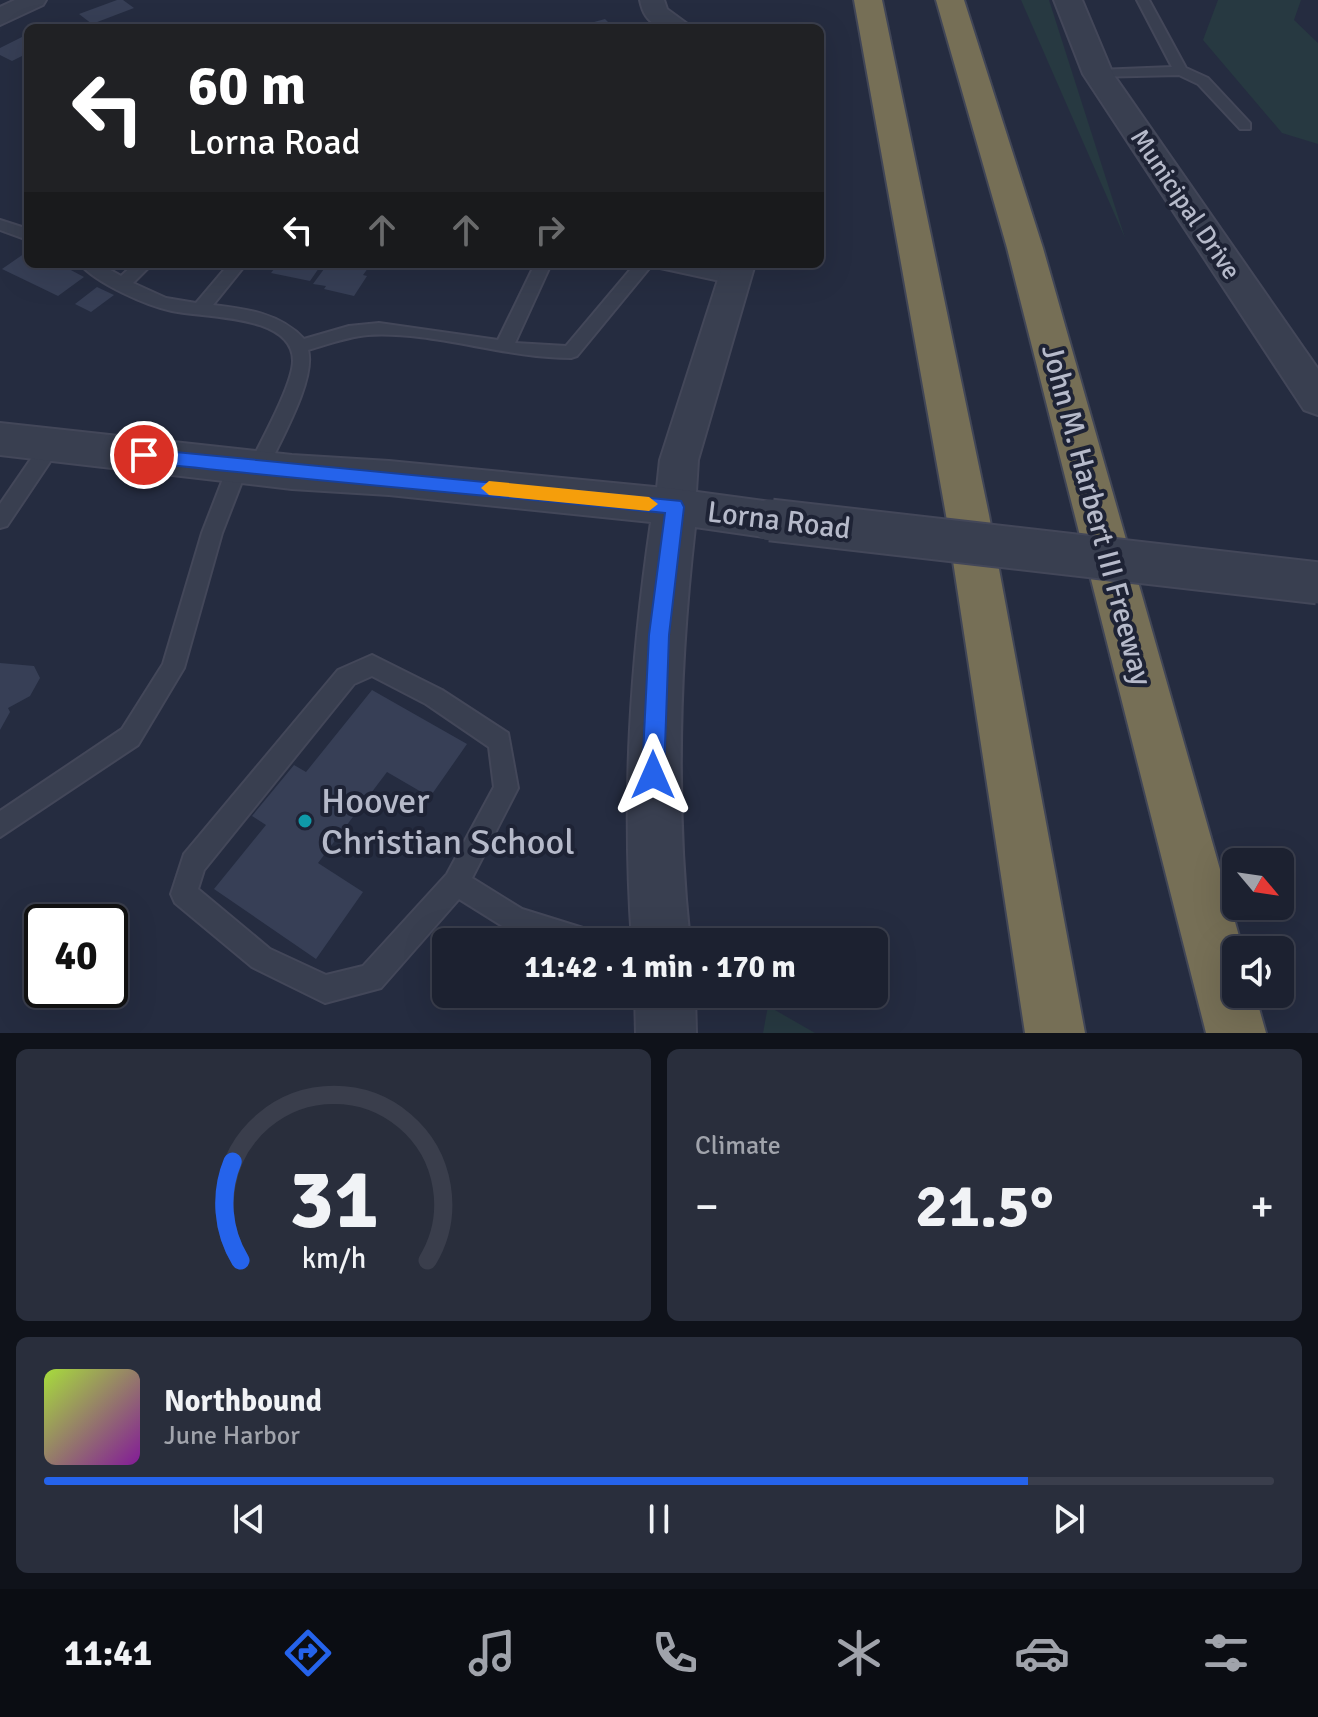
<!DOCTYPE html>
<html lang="en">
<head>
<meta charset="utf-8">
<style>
  body { margin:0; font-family:Signika,sans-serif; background:#292e3c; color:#f1f3f6; height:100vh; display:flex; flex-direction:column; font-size:30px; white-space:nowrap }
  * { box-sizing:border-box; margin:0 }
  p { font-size:26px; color:#a0a3ab }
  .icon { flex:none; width:44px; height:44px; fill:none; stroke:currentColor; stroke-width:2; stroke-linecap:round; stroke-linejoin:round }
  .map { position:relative; height:1033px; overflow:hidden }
  .side { display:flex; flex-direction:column; gap:16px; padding:16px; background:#0f121a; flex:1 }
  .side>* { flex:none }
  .banner { position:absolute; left:24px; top:24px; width:800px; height:244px; border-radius:12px; box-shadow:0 8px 32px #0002,0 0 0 2px #3a3e4c; background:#202124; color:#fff; overflow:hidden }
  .needle { width:52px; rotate:119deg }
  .buttons { position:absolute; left:1222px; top:848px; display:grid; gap:16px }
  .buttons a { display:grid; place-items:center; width:72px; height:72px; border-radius:12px; background:#1c2130; box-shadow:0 8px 32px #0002,0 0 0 2px #3a3e4c; font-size:40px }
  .speed { position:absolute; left:24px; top:904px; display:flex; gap:16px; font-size:40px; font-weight:700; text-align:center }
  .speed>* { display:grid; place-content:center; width:104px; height:104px; border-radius:50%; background:#1c2130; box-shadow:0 8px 32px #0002,0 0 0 2px #3a3e4c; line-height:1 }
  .speed .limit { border:4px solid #111; border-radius:12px; background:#fff; color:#111 }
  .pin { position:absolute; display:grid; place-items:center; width:68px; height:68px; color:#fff; margin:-34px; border:4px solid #fff; border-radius:50%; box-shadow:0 2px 8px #0007 }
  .me { position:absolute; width:88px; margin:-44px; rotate:0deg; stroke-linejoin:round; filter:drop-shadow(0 0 6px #0008) }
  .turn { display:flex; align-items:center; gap:28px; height:168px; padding:0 32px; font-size:36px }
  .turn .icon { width:104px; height:104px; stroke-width:2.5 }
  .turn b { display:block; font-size:56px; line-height:68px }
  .lanes { display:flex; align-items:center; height:76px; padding:0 32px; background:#0003; justify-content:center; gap:40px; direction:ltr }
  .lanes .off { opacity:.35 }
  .big { font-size:60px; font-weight:800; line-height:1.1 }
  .side .widget { flex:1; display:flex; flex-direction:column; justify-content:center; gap:12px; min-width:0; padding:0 28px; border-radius:12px; background:#292e3c }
  .side .dial { align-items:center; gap:0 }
  .dial svg { height:208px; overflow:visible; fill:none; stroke:#3a3e4c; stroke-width:7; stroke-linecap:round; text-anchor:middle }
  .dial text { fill:#f1f3f6; stroke:none }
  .song { display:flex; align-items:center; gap:24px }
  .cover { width:96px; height:96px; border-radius:12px; background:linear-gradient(135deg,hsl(80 70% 55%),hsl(290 70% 35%)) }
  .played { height:8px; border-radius:4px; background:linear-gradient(90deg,#2563eb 80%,#3a3e4c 80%) }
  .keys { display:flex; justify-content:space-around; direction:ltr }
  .heat { display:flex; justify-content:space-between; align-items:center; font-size:44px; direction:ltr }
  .side .tiles { flex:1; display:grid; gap:16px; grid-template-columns:1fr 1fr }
  .widget:last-child { grid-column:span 2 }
  .trip { position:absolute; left:432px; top:928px; width:456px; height:80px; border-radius:12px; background:#1c2130; box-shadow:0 8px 32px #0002,0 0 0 2px #3a3e4c; font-weight:800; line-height:80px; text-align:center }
  .dock { display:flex; height:128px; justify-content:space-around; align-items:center; background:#0b0d13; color:#a0a3ab }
  .dock .icon { width:56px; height:56px }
  .dock .on { color:#2563eb }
  .dock b { font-size:36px; color:#f1f3f6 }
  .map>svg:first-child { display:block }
</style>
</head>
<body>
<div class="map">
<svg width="1318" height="1033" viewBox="0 0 1318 1033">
  <rect width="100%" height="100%" fill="#252c40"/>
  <g fill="#273941">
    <path d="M1021,0H1049L1125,238Z"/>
    <path d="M1218,0H1301L1294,20L1318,43V144L1282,133L1203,40Z"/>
    <path d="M768,1006L815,1033H763Z"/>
  </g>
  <g fill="#373f56">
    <path d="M117,0H123L134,8L92,24L79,14Z"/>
    <path d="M605,19L614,28H576V27Z"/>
    <path d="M28,34V53L12,61L0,55V48Z"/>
    <path d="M28,251V264H73L67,268L84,277L58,296L2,269Z"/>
    <path d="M278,264H371L363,275L367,276L354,296L324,289L326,286L313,284L324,269L319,268L310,281L271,273Z"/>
    <path d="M97,287L114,295L91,312L75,304Z"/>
    <path d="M0,663L34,666L40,678L30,696L8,708L10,712L0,730Z"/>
    <path d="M372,690L467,744L430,797L387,772L318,863L363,892L316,959L214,889L266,825L252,816L294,765L306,772Z"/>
  </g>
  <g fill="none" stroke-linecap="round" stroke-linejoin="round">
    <g stroke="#434759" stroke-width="4">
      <g id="service">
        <path d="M1137,0H1149L1186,68L1208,78L1250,123V129H1240L1198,84L1179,75L1093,77V71L1098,70L1172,67Z"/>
        <path d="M0,220L28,229V240L0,230Z"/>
        <path d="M80,264H100L121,276L134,264H152L133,283L166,298L196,303L229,264H246L213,305C246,309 280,313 304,339L349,326L379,323L498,340L535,264H551L515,343L566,346L635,264C659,264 727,263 742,279L734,284L651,266L577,356L571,358C503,358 434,331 368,335C347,337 328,344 308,350C316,379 281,439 268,468L265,473H251L248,468C259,445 294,383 293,360C292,314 204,318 172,311C147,306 96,283 80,264Z"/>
        <path d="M51,438L60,445L58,450L7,526L0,528V504L44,440Z"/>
        <path d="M238,459L245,461L248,466L222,533L184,668L138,745L0,837V811L122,729L163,664L202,533L228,466L231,461Z"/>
        <path d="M372,655L442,690L508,733L518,788L472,878L522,909L599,933L603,942H546L507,929L459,899L381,988L325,1003L252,967L175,903L171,894L184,854L338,670ZM372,676L426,704L489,747L494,787L447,874L363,966L326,975L270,949L198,889L204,870L354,684Z"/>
      </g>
    </g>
    <g stroke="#434759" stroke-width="4">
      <g id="minor">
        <path d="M15,0H46L43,5L0,25V7Z"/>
        <path d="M640,0H664L667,9L693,28C666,28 646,31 640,0Z"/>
        <path d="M723,264H755L698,460L695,507L689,518L675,523L661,518L655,507L660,460Z"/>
      </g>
    </g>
    <g stroke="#434759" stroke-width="4">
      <g id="tertiary">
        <path d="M1054,0H1082L1113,74L1318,369V415L1304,410L1083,74Z"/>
        <path d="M0,423L292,455L389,461L675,489L771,502L787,507L793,520L787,533L771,538L695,527C679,667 675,802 690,942H632C622,798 630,665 651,522L389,495L292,489L0,455Z"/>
        <path d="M635,994H695L696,1033H636Z"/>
      </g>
    </g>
    <g stroke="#414657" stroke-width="4">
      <g id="motorway">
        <path d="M854,0H882L989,515L1085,1033H1025L946,515Z"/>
        <path d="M936,0H964L1043,248L1243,950H1236V994H1255L1266,1033H1206L1007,248Z"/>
      </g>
    </g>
    <use href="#service" fill="#393f50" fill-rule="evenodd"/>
    <use href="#minor" fill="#393f50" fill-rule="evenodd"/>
    <use href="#tertiary" fill="#393f50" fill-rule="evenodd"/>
    <use href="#motorway" fill="#766f56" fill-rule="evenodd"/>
    <g stroke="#434759" stroke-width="45" stroke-linecap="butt">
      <path id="tertiary-bridge" d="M771,520L1318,583"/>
    </g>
    <use href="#tertiary-bridge" stroke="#393f50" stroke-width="41"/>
  </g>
  <path fill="#2563eb" stroke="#184099" stroke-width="2" d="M144,449L681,501L684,507L669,635L664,775L660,782L653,785L645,782L642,775L649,635L665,513C491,495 317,482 144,462L136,455Z"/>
  <path fill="#f59e0b" d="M489,481L649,497L658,504L649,511L489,495L481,488Z"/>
  <circle fill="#0f9aa8" stroke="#1e2335" stroke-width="3" cx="305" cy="821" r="8"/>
  <g text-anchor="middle" stroke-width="8" stroke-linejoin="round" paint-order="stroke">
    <g font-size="26" fill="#b6baca" stroke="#1e2335">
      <text transform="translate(1186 204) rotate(56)" y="9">Municipal Drive</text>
    </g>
    <g font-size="30" fill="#b6baca" stroke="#1e2335">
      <text transform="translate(1097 515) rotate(75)" y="10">John M. Harbert III Freeway</text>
      <text transform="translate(779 520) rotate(7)" y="10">Lorna Road</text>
    </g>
    <g font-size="36" fill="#b6baca" stroke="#1e2335" text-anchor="start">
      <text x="321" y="813">Hoover<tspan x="321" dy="41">Christian School</tspan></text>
    </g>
  </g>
</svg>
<div class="buttons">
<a><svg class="needle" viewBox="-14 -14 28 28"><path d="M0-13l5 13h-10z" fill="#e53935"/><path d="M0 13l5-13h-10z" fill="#a0a3ab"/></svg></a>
<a><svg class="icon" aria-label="sound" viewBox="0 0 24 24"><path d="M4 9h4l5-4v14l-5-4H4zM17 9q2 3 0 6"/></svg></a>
</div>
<div class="speed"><div class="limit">40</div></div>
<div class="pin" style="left:144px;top:455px;background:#d93025"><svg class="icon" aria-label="arrive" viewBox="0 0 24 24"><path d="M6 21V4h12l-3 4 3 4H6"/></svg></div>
<svg class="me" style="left:653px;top:775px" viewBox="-20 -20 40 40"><path d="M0-17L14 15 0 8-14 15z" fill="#2563eb" stroke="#fff" stroke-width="4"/></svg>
<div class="trip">11:42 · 1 min · 170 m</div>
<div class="banner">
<div class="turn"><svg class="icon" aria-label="left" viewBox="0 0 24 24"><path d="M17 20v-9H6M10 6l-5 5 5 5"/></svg><div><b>60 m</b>Lorna Road</div></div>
<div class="lanes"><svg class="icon" aria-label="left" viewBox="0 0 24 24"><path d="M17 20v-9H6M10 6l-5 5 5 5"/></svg><svg class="icon off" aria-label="ahead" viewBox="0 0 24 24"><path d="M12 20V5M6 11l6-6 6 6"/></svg><svg class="icon off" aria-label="ahead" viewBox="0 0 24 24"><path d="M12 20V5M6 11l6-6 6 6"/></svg><svg class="icon off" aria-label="right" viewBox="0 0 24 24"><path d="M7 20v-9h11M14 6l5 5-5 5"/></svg></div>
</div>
</div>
<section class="side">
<div class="tiles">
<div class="widget dial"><svg viewBox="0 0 100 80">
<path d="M14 69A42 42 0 1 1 86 69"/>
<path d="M14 69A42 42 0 0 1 11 31" stroke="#2563eb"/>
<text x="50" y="56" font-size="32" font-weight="700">31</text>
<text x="50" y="72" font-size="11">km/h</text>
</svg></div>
<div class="widget"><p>Climate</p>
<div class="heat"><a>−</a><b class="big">21.5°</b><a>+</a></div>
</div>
<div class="widget">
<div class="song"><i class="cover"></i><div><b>Northbound</b><p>June Harbor</p></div></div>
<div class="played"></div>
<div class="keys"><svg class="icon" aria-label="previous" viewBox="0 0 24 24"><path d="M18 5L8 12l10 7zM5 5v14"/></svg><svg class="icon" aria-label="pause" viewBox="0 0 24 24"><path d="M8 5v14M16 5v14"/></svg><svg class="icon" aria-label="next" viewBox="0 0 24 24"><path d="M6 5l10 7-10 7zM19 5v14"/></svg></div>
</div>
</div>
</section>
<nav class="dock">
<b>11:41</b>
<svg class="icon on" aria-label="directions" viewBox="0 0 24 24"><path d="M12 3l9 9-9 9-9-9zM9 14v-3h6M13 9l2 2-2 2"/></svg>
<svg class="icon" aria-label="music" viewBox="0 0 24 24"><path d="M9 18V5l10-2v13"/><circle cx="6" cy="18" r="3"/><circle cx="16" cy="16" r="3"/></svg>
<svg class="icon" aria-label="phone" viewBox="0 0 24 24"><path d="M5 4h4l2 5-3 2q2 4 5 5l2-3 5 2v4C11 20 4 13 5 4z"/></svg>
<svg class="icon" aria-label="climate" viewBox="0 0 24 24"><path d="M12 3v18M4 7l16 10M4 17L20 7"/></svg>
<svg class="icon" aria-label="car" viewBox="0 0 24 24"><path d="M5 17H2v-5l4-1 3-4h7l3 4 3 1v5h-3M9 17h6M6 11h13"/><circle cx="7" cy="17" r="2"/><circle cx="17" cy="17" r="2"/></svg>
<svg class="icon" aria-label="filters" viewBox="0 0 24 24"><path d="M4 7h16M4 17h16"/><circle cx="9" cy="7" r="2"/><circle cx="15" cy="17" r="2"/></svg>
</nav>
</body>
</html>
